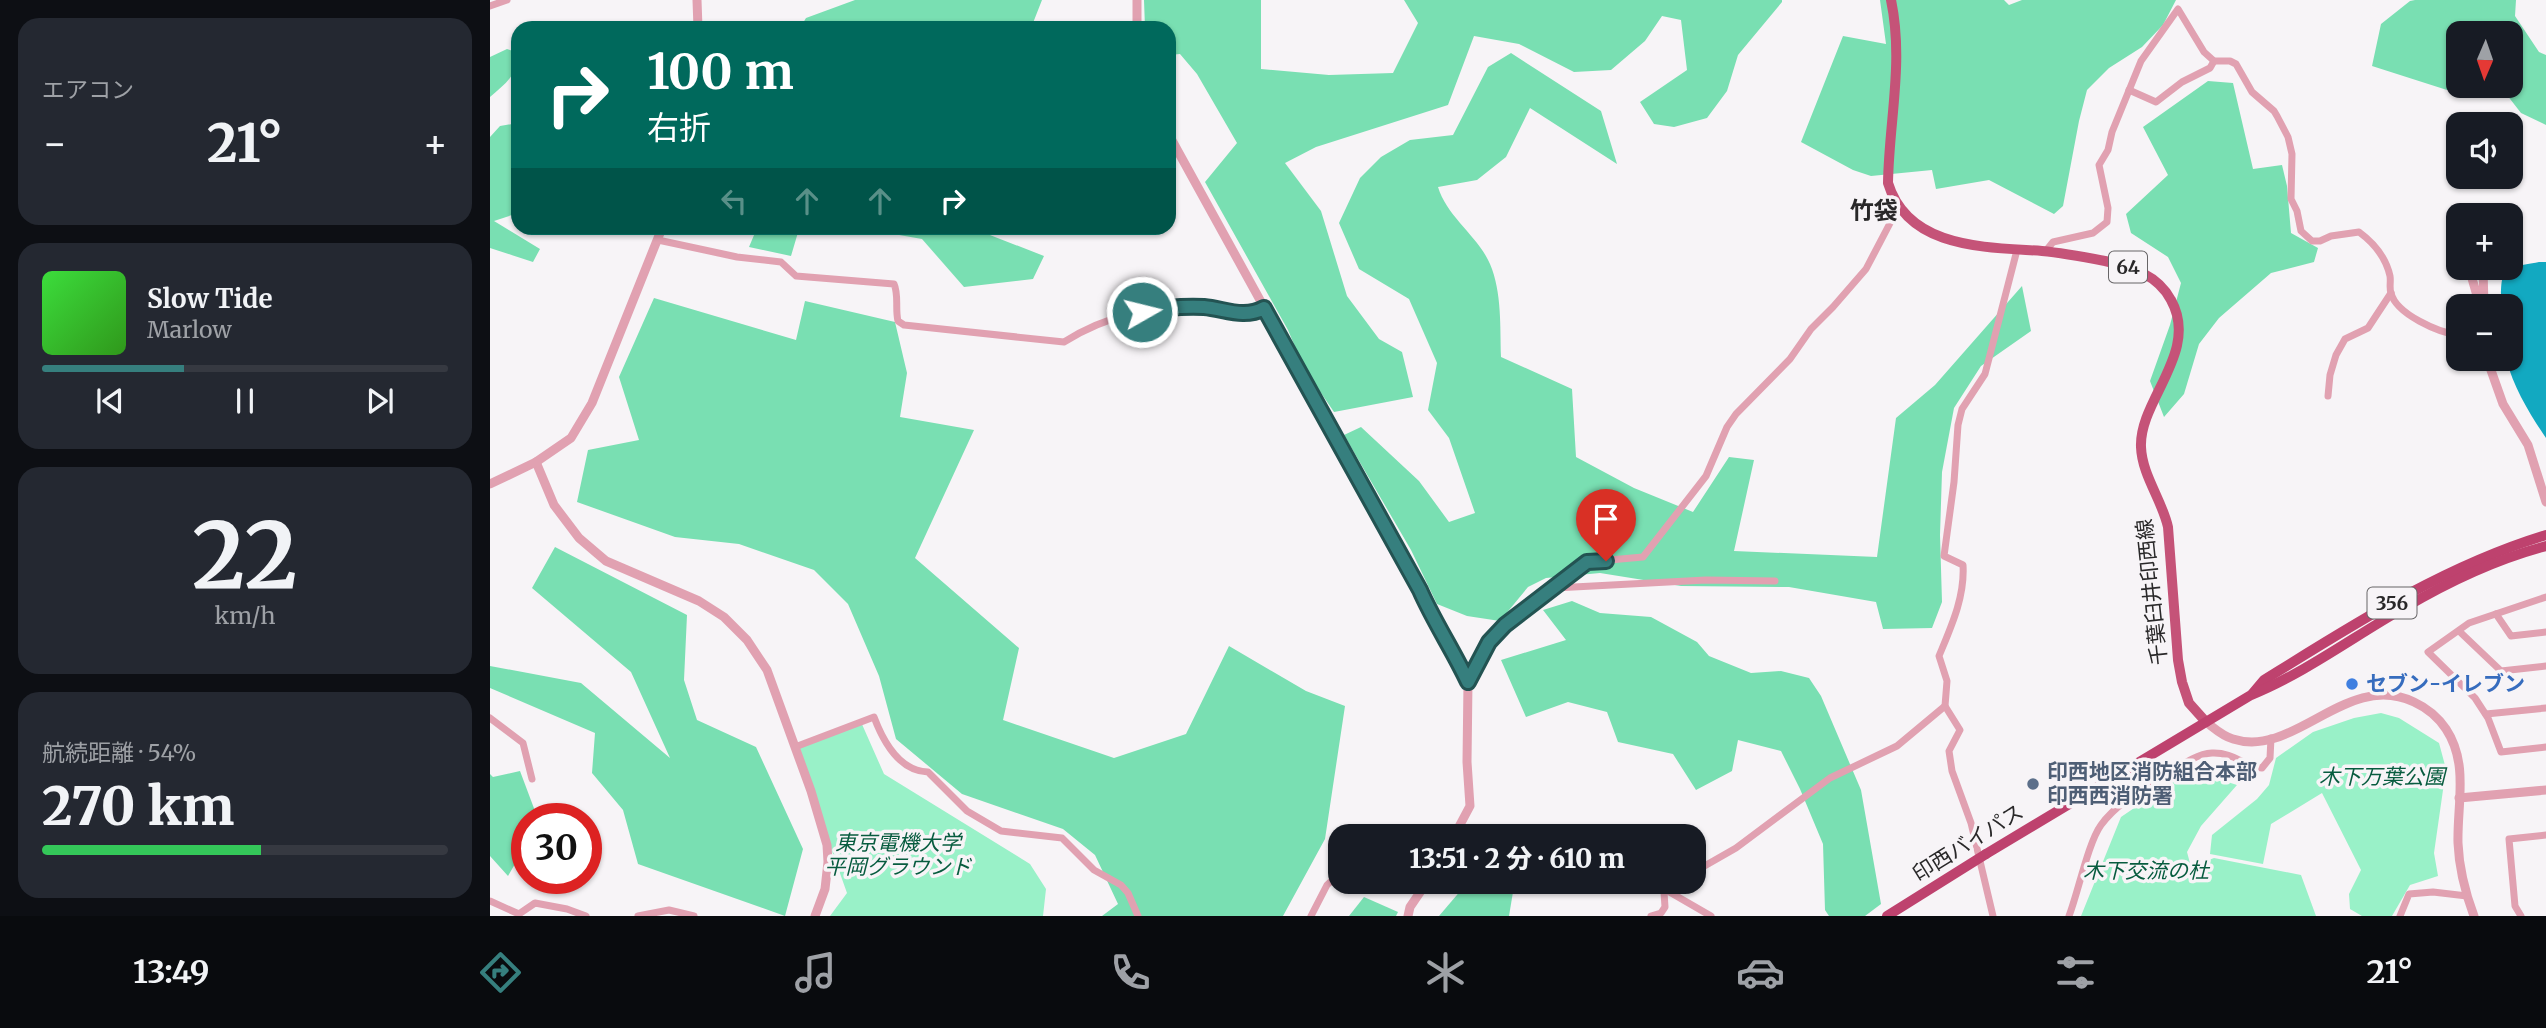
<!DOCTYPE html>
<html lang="ja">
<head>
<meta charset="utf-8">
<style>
  body { margin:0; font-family:Merriweather,"Noto Sans JP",serif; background:#242831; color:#f1f3f6; height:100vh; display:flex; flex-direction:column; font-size:26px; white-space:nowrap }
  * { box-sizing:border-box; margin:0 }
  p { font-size:23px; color:#9ea1a6 }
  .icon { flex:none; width:38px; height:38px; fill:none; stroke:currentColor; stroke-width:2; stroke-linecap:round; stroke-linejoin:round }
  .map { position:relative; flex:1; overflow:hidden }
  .panel { display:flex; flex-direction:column; gap:18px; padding:18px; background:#0d0f14; width:490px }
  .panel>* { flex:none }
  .hud { position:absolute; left:21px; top:21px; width:665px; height:214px; border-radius:21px; box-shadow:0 2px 5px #0004; background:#00695c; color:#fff; overflow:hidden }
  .needle { width:46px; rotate:182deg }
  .tools { position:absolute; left:1956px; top:21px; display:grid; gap:14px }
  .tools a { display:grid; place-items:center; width:77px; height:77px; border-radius:14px; background:#171b24; box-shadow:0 2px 5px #0004; font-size:35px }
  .speed { position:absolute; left:21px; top:803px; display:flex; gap:14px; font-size:35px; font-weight:700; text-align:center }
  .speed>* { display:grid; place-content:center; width:91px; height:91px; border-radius:50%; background:#171b24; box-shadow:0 2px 5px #0004; line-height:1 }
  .speed .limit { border:10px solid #d22; background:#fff; color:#111 }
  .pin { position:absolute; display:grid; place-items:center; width:60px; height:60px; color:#fff; margin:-72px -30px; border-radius:50% 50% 50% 0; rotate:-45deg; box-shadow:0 0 7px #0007 }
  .pin .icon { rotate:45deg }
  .me { position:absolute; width:77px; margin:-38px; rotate:82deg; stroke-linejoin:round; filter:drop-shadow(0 0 5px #0008) }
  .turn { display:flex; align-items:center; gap:24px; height:147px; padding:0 21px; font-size:32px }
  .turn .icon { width:91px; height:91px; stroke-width:2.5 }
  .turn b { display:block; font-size:49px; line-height:60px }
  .lanes { display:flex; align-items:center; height:66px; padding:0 21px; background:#0003; justify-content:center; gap:35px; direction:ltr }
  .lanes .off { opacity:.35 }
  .big { font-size:52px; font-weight:800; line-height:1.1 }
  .panel .tile { flex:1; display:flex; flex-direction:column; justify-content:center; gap:10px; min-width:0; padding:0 24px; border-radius:21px; background:#242831 }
  .panel .dial { align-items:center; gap:0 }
  .dial b { font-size:91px; line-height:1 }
  .song { display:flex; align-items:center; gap:21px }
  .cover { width:84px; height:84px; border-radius:10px; background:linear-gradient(135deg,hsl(120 70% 55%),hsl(110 70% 35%)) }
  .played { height:7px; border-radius:4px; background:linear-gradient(90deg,#367f7e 35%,#363941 35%) }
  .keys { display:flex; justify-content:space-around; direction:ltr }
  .heat { display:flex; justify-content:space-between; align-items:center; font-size:38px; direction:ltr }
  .charge { height:10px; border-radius:5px; background:linear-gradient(90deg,#34c759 54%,#363941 0) }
  .trip { position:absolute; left:838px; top:824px; width:378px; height:70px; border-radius:21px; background:#171b24; box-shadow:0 2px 5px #0004; font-weight:800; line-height:70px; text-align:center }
  .menu { display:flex; height:112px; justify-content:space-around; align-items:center; background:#090b0e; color:#9ea1a6 }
  .menu .icon { width:49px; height:49px }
  .menu .current { color:#367f7e }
  .menu b { font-size:32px; color:#f1f3f6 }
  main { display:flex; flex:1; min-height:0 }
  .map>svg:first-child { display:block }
</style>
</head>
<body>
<main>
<section class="panel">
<div class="tile"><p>エアコン</p>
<div class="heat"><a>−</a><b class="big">21°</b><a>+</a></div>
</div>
<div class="tile">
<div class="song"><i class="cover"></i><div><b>Slow Tide</b><p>Marlow</p></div></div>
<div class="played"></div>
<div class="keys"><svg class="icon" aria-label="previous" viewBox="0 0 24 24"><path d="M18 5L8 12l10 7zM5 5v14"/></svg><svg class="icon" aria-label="pause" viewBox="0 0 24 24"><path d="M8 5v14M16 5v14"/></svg><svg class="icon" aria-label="next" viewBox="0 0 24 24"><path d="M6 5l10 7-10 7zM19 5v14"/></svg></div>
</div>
<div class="tile dial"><b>22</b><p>km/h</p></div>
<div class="tile"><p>航続距離 · 54%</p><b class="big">270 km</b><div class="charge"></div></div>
</section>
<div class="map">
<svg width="2056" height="916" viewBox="0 0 2056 916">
  <rect width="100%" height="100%" fill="#f7f4f7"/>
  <g fill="#99f1c8">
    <path d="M1891,713L1909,718L1949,743L1956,769L1944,853L1948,876L1920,885L1902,916H1872L1860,909L1859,894L1871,870L1832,793L1781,824L1773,864L1720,854L1722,835L1767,799L1779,785L1786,758L1823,732L1864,718Z"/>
    <path d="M371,722L394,774L540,864L556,889L553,916H340L357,893L305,747Z"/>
    <path d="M1700,770L1747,785L1711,826L1697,852L1701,867L1724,858L1811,875L1826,916H1591L1631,817Z"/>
  </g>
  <g fill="#79dfb2">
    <path d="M365,0H552L541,28H436L412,23L411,28H310L316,18Z"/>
    <path d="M654,0H771V69L839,75L903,73L928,23L914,0H1292V2L1248,55L1237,91L1217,118L1184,127L1164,124L1150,102L1197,70L1191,20L1172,16L1155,41L1121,70L1084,72L1029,44L984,36L958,105L826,147L795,163L831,211L857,296L889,339L912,352L923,397L844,412L814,368L798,330L715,182L747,143L707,74L690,54L679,55V28H655Z"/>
    <path d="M1390,0H1514L1519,5L1532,0H1686L1673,25L1652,47L1619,68L1597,90L1589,121L1573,206L1564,214L1499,180L1446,189L1442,170L1381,176L1363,170L1311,142L1353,36L1396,44Z"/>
    <path d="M1925,0H2026L2025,16L2049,52L2056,55V125L2031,113L2017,95L1986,86H2021V33H1969V86H1980L1957,90L1882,66L1891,24L1920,1Z"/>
    <path d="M17,49L28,53C29,74 15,84 0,97V57Z"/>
    <path d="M1021,53L1111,111L1127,164L1040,108L1016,157L987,180L948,187C957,217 988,236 1000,264C1012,292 1010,327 1011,357L1082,389L1086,457L1144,488L1203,512L1239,457L1264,460L1244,551L1387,557L1406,418L1445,385L1532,286L1541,331L1491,366L1464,408L1452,472L1450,535L1452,602L1442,628L1393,629L1386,602L1299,587L1191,586L1110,573L1056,578L1038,587L1010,621L977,616L947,604L921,550L854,435L871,427L929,481L959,522L985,513L959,438L938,410L947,363L919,299L869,269L849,223L870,178L891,157L920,140L963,135L998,67Z"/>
    <path d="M1718,81L1743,83L1763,169L1792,165L1797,186L1801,233L1828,248L1824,262L1781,273L1729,318L1709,344L1694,394L1674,417L1660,381L1680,325L1691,283L1678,257L1641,233L1636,214L1678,175L1653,127Z"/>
    <path d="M28,123V213L4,221L50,249L43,262L0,248V137L10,126Z"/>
    <path d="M267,228H482L554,256L543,279L474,287L432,239L375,229H309L301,256L259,247Z"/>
    <path d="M164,298L306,340L315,301L405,322L417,373L410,417L484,430L425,558L529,648L513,720L624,758L696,734L739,646L816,691L855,706L835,839L793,916H612L628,904L605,855L573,829L472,794L406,739L389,676L358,604L324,570L249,544L185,537L87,502L98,450L149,440L129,377Z"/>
    <path d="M65,547L197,615L194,680L207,720L266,747L313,849L295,916L148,864L133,810L102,773L105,733L0,688V666L91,683L180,758L141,672L42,588Z"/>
    <path d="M1082,601L1110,613L1161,617L1207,642L1219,656L1261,673L1291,671L1319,678L1331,696L1371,790L1391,904L1375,916H1339L1335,910L1333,844L1310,789L1291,751L1248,740L1242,771L1206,790L1183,754L1128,742L1117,712L1078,702L1036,717L1011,660L1076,640L1053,610Z"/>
    <path d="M30,771L48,819H37V843L18,876L0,856V774L3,777Z"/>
    <path d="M978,882H1022L1023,892L1019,916H949Z"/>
    <path d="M874,897L908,912L906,916H859Z"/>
  </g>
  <path fill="#12a9c1" d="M2049,262H2056V438C2039,413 2024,388 2016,359H2021V306H2011C2011,267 2011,269 2049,262Z"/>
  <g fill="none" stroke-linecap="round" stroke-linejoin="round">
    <g stroke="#e1a1b1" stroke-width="7">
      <path d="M0,6L17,0"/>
      <path d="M1639,90L1666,102L1692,82L1720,68L1724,61"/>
      <path d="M168,240L247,257L291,262L306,276L404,284C409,295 405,309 408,321L414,325L574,342C615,316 667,303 716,307C738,309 754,319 774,308"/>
      <path d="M1555,252L1563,242L1603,233L1617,222L1618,208L1609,165L1618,150L1622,132L1651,61L1688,9L1714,52L1724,61H1740L1746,64L1762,92L1784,111L1787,116L1798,137L1802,154L1801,199L1807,211L1811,231L1822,241H1830L1841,236L1869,232C1884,243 1896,258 1900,276C1901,282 1899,288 1901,293C1906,314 1949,333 1969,335"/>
      <path d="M1838,396L1840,375L1846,355L1855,339L1878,328L1901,293"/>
      <path d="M1065,588L1097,562L1153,557L1216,476L1237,427L1246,414L1300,359L1321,329L1343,307L1376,269L1409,206"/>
      <path d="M2056,597L1979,623L1938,652L1985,698L1998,718L2011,752L2056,747"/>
      <path d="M2006,614L2021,636L2056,632"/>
      <path d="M1969,631L2011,671L2056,666"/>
      <path d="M978,682L999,642L1038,606L1065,588L1216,580L1285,581"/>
      <path d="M1996,714L2056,708"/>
      <path d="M0,718L33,743L42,779"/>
      <path d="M305,747L384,717C393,741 409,771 438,772L477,811L511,831L572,838L604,870L631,885L638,893L648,916"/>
      <path d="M898,836C912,826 918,826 933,836"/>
      <path d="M1204,872L1246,848L1340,778L1407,746L1455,706"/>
      <path d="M1176,890L1221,916"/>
      <path d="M0,901L29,914L45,903L77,909L96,916"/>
      <path d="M148,916L179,910L204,916"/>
      <path d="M821,916L837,885L850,873"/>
      <path d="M1161,916L1171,913L1175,907L1174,892L1188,882"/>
      <path d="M1503,916L1481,823L1462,771L1459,751L1470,730L1455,706L1457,681L1449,656C1461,627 1475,597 1473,565L1454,556L1464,482L1468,425L1472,409L1495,374L1527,250"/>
      <path d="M1579,916C1588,893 1598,843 1611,825C1627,803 1652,790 1674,776C1689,767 1705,754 1722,753C1744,752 1755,767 1772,768L1780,758L1781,738"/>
      <path d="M1910,916L1919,894L1943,892L1977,896"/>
      <path d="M2031,916L2025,906L2019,839L2056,835"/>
    </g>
    <g stroke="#e1a1b1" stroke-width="9">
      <path d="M207,0L208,28"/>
      <path d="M647,0V28"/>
      <path d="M679,135L930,590L944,621L964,653L978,682L977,762L980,806L964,836"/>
      <path d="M1979,268L1990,306"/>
      <path d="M1993,268L1994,306"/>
      <path d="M1997,359L2013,404L2038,445L2056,502"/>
      <path d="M46,462L64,505L89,538L116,561L209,601L234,617L257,640L277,670L321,791L337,845L338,862L335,889L325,916"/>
      <path d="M0,484L46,462L81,438L102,403L172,228"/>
      <path d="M1716,722C1724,728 1732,736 1743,739C1805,759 1856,670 1924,702C1937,708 1948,717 1956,729C1979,764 1967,804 1968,843C1969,868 1975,892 1984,916"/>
      <path d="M1969,798L2056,790"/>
      <path d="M918,916L920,907L937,882"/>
    </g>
    <path stroke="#c55378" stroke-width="10" d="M1401,0C1414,62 1399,121 1398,183C1418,249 1495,247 1552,251C1573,253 1594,257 1615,261C1642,267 1668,275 1681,300C1710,352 1649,400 1651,447C1652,475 1672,500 1678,527L1688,660L1692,682L1699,703L1716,722"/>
    <g stroke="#be426e" stroke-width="10">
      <path d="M1763,693L1774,680C1864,624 1954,566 2056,535"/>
      <path d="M1496,854L1761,695C1815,673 1863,637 1914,608C1958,582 2007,559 2056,546"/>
    </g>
    <path stroke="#be426e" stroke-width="10" d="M1397,916L1496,854"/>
  </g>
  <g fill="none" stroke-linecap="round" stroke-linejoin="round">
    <g stroke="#235352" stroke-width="18">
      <path id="route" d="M652,312C672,308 693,306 714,307C735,309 754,319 774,308L930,590C944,622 963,650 978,682L999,642L1015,625L1097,562L1116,561"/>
    </g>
    <use href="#route" stroke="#367f7e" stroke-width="12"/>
  </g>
  <circle fill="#3f7fe0" stroke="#f7f4f7" stroke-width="2.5" cx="1862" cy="684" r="7"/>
  <circle fill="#5c6f8a" stroke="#f7f4f7" stroke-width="2.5" cx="1543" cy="784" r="7"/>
  <g text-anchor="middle" stroke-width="7" stroke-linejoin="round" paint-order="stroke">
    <g fill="#f7f4f7" stroke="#676567" stroke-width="2">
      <rect x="1619" y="251.5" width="38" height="31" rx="5"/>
      <rect x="1877.5" y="587.5" width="49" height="31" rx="5"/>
    </g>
    <g font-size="19" font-weight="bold" fill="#292829">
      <text x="1638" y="274">64</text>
      <text x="1902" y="610">356</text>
    </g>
    <g font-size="21" fill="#292829" stroke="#f7f4f7">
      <text transform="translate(1662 592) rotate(-96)" y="7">千葉臼井印西線</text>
      <text transform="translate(1478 843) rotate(-32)" y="7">印西バイパス</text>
    </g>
    <g font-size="21" font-weight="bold" fill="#366cbe" stroke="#f7f4f7" text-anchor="start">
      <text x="1876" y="691">セブン-イレブン</text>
    </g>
    <g font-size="21" font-weight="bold" fill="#4e5e75" stroke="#f7f4f7" text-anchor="start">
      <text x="1557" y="779">印西地区消防組合本部<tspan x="1557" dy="24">印西西消防署</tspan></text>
    </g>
    <g font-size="21" font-style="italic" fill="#075c3f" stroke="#f7f4f7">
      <text x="1892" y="784">木下万葉公園</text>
      <text x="408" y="850">東京電機大学<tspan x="408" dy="24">平岡グラウンド</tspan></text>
      <text x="1656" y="878">木下交流の杜</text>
    </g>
    <g font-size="24" font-weight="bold" fill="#292829" stroke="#f7f4f7">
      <text x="1384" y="219">竹袋</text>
    </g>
  </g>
</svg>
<div class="tools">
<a><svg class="needle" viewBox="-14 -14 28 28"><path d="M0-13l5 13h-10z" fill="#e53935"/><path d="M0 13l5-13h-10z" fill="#9ea1a6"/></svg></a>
<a><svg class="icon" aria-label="sound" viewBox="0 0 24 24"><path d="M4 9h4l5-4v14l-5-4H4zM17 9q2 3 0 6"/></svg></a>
<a>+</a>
<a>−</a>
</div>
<div class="speed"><div class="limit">30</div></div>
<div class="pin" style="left:1116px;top:561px;background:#d93025"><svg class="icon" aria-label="arrive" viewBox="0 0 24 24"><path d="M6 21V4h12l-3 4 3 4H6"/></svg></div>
<svg class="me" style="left:652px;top:312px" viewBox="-20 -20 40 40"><circle r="17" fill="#367f7e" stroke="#fff" stroke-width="3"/><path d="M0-11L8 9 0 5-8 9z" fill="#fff"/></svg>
<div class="trip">13:51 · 2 分 · 610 m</div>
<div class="hud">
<div class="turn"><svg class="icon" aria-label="right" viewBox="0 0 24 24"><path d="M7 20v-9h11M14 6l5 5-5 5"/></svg><div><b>100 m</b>右折</div></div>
<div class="lanes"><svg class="icon off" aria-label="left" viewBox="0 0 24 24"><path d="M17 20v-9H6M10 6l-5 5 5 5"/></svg><svg class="icon off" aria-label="ahead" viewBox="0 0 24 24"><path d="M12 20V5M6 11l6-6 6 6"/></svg><svg class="icon off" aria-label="ahead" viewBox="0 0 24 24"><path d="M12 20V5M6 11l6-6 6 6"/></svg><svg class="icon" aria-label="right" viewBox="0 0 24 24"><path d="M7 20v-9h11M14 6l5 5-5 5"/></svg></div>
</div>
</div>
</main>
<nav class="menu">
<b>13:49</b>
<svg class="icon current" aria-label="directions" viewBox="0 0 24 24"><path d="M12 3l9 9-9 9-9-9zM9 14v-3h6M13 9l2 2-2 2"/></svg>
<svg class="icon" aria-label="music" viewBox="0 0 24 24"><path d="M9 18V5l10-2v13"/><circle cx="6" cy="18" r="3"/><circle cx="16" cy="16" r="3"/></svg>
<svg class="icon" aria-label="phone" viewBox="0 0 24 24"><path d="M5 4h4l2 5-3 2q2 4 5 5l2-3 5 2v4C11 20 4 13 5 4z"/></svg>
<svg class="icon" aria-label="climate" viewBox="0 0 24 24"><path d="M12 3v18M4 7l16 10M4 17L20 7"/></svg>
<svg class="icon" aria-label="car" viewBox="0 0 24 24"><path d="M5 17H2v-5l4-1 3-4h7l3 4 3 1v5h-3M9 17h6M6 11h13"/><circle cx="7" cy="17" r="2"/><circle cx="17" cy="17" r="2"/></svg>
<svg class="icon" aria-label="filters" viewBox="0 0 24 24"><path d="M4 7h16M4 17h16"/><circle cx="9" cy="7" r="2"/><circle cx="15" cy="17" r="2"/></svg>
<b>21°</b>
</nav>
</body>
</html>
